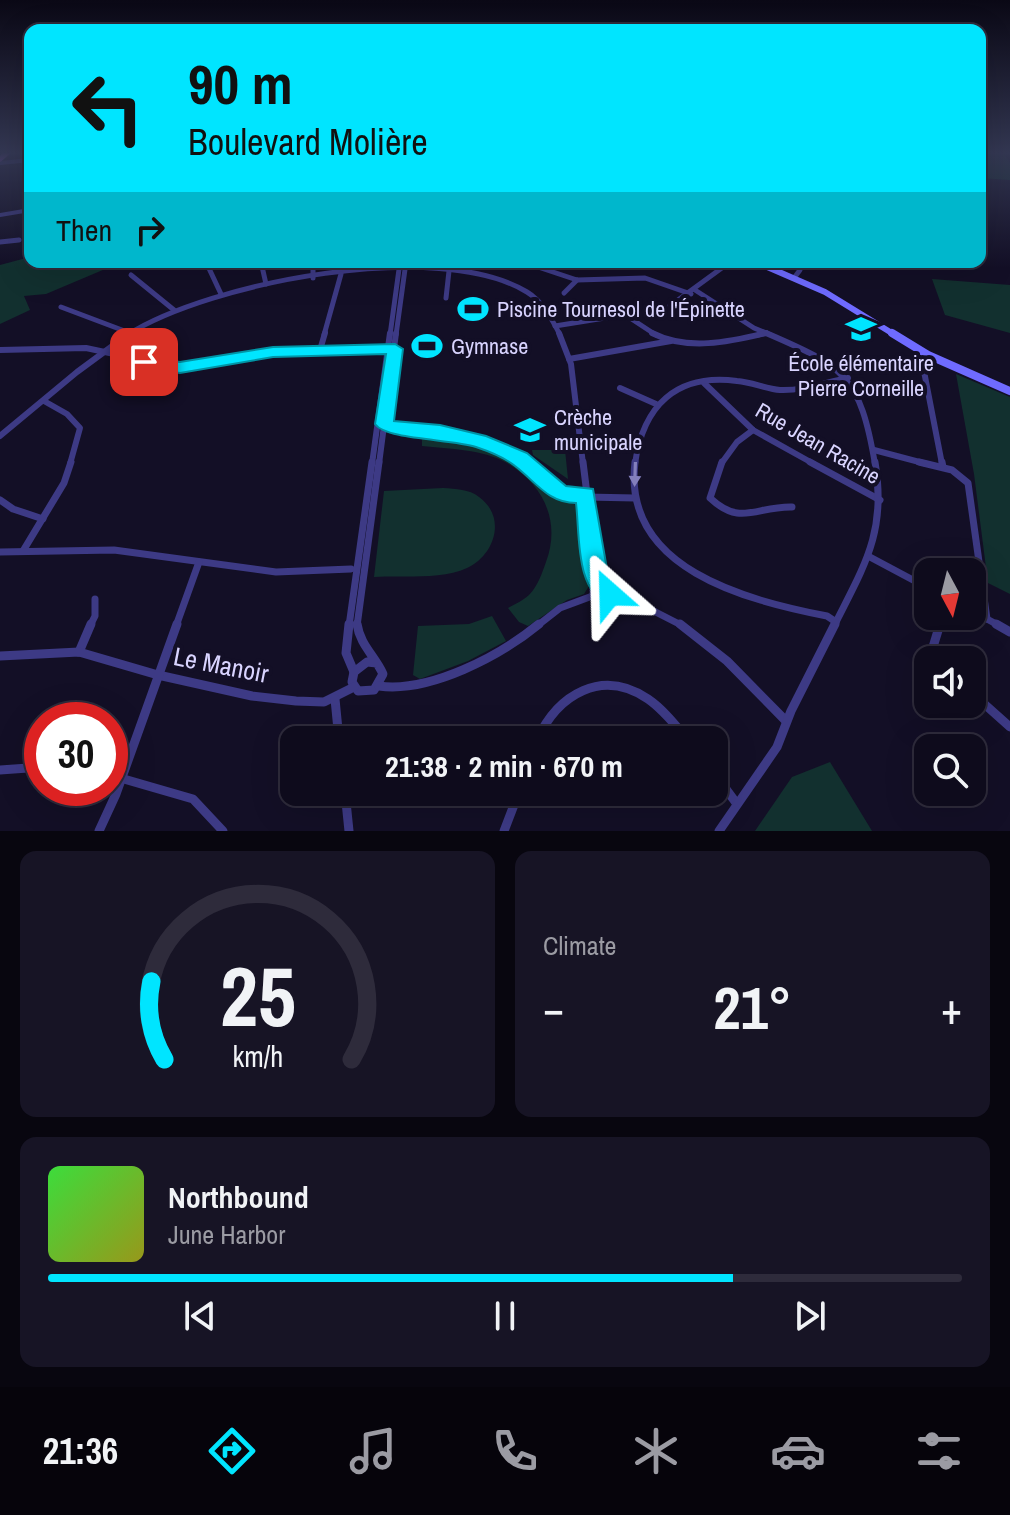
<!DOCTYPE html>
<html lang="en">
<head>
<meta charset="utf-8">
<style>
  body { margin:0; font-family:"Archivo Narrow",sans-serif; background:#171425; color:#f1f3f6; height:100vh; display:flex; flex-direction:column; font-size:30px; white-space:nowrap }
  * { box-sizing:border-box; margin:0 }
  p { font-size:26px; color:#9b9ba3 }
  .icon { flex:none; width:44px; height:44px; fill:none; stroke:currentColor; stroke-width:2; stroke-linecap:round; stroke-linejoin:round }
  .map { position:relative; height:831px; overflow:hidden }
  .details { display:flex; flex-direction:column; gap:20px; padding:20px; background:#08060f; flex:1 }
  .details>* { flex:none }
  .top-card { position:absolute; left:24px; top:24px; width:962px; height:244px; border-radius:16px; box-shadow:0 8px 32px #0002,0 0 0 2px #2e2b3b; background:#00e5ff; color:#111; overflow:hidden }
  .needle { width:52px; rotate:173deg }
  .controls { position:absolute; left:914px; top:558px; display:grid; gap:16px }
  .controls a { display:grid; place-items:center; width:72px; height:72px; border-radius:16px; background:#0e0b1c; box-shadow:0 8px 32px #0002,0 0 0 2px #2e2b3b; font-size:40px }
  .speed { position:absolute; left:24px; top:702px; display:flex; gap:16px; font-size:40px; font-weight:700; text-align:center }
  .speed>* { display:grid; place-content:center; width:104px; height:104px; border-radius:50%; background:#0e0b1c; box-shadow:0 8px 32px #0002,0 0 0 2px #2e2b3b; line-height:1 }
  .speed .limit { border:12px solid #d22; background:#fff; color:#111 }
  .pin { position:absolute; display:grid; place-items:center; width:68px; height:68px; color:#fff; margin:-34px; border-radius:16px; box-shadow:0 4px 12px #0006 }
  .me { position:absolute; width:88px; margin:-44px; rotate:335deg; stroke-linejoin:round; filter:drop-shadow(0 0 6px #0008) }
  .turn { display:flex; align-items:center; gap:28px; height:168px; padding:0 32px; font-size:36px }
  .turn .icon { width:104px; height:104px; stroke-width:2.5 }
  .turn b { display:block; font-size:56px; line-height:68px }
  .then { display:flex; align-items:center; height:76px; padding:0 32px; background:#0003; gap:16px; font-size:30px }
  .big { font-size:60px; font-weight:700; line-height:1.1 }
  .details .card { flex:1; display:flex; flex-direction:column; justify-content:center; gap:12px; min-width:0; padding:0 28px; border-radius:16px; background:#171425 }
  .details .dial { align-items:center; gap:0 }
  .dial svg { height:208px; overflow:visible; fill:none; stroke:#2e2b3b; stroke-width:7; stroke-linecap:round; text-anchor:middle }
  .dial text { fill:#f1f3f6; stroke:none }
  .song { display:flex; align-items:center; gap:24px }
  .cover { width:96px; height:96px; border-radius:12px; background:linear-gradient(135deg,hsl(120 70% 55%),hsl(60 70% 35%)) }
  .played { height:8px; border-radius:4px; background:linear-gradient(90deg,#00e5ff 75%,#2e2b3b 75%) }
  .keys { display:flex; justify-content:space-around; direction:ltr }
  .heat { display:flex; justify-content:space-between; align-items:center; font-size:44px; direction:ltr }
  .details .tiles { flex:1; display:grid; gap:20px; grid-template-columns:1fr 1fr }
  .card:last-child { grid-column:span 2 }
  .trip { position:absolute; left:280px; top:726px; width:448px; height:80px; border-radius:16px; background:#0e0b1c; box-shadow:0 8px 32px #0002,0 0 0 2px #2e2b3b; font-weight:700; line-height:80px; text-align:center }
  .menu { display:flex; height:128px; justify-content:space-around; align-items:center; background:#06040b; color:#9b9ba3 }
  .menu .icon { width:56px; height:56px }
  .menu .on { color:#00e5ff }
  .menu b { font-size:36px; color:#f1f3f6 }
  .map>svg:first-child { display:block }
</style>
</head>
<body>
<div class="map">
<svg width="1010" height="831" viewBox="0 0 1010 831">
  <rect width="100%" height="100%" fill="#130f26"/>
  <g fill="#12302f">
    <path d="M980,152H1003L1010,163V180L980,178Z"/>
    <path d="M30,257V262L117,264L46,294L24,296L30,310L0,324V265Z"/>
    <path d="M932,279L1010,285V333L945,315Z"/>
    <path d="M956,374L1010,397V594L988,583L974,474Z"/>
    <path d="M422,431C454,436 491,441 519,460C543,475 559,498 585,510L591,583L584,594L567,600L528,626L519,622L508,608C515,604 524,600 529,595C538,586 542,573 546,562C561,522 544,485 507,463C482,449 450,449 422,446Z"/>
    <path d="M532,450H565L568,479L533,455Z"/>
    <path d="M443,488C456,489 469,489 479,497C507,517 495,555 467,568C441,580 403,575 374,577L384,491Z"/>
    <path d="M492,616L506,641L468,661L420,679L413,675L418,626L469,624Z"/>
    <path d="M830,762L872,831H755L792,777Z"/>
  </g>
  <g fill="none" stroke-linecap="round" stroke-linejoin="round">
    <g stroke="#3d3a85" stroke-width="4">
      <path d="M0,163L30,160"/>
      <path d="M0,215L30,210"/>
    </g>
    <g stroke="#3d3a85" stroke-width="5">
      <path d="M0,242L19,240"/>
      <path d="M206,262L221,294"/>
      <path d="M261,262L266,284"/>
      <path d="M313,262V278"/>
      <path d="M523,262L577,280L645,278L691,294"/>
      <path d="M131,275L174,310"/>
      <path d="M794,278L800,270L796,262"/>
      <path d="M695,290L754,328L771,335"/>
      <path d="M564,293L577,280"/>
      <path d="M446,298L449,271L456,262"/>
      <path d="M61,307L130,333"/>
      <path d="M627,316L656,335"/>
      <path d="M555,326L667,308L730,262"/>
      <path d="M127,335C210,282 439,238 527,292C542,301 552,319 560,335"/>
      <path d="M324,335L341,274"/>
      <path d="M390,335L400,262"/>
      <path d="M396,335L406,262"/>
      <path d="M758,335L766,333"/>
    </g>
    <g stroke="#3d3a85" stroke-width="6">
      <path d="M559,333L571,364L583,464"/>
      <path d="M652,333C687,351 729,342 766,333"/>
      <path d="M766,333C845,367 860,376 875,464"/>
      <path d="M0,350L86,348L180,368L273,352L391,349"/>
      <path d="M320,350L325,333"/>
      <path d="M928,355L922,361L942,464"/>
      <path d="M569,359L671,341"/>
      <path d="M704,383L753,430L814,464"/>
      <path d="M620,388L656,404"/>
      <path d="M44,401L67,414L80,428L70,464"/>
      <path d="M383,423L391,428C439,432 486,436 527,464"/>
      <path d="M0,436L77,372L130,333"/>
      <path d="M874,450L927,464"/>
      <path d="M372,464L390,333"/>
      <path d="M379,464L396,333"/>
      <path d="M635,464C643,406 676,373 737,381C752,382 766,389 780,390C803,391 826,382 848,378"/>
      <path d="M721,464L737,442L753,430"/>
    </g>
    <g stroke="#3d3a85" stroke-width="7">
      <path d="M524,462L562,493L588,507"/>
      <path d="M583,462L598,583"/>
      <path d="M635,462C622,569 746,600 827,616L836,622"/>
      <path d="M722,462L710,498C741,527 756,506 792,507"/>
      <path d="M810,462L880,500"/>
      <path d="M919,462L952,470L968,483L987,619"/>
      <path d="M942,462L943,467"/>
      <path d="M562,495H586"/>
      <path d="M586,497L635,498"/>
      <path d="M0,500L13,509L43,519"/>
      <path d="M23,551L64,483L71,462"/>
      <path d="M0,552L114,550L276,572L351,569"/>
      <path d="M868,556L928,588"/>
      <circle cx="601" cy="591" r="8"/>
      <path d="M610,594L638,603L683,626"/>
      <path d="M972,611L1000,626"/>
      <path d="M90,626L95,616V599"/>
      <path d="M176,626L199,562"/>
      <path d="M349,626L372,462"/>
      <path d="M357,626L379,462"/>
      <path d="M537,626L560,608L595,595"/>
      <path d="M834,626C864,566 887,532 875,462"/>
      <path d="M940,626L943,616"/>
    </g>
    <g stroke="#3d3a85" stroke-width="9">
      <path d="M349,624L346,653L354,672"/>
      <path d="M357,624C360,645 375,656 383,674L374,690L358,691L352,682L354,672L367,662L377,663"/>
      <path d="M680,624L727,661L786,721"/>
      <path d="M996,624L1010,632"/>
      <path d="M79,652L91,624"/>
      <path d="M0,656L79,652L158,675L252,696L296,701L324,702L354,687"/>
      <path d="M938,660L933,647L940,624"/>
      <path d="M379,686C430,693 500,656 539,624"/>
      <path d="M972,693L1010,727"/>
      <path d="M335,699L339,740"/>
      <path d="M537,740C558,694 602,668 648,699C664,710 676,726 688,740"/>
      <path d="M0,770L42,767"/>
      <path d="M714,773L737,804"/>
      <path d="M110,775L193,799L223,831"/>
      <path d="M345,792L349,831"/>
      <path d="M99,831L116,794L177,624"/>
      <path d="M504,831L519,792"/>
      <path d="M719,831L777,747L791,711L835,624"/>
    </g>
    <path stroke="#6f6bff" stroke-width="6" d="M756,262L825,292L895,335"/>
    <path stroke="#6f6bff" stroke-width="8" d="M892,333L928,355L1010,391"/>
    <path stroke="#c25bff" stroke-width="5" d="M0,159L8,152"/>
  </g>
  <defs><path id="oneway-solid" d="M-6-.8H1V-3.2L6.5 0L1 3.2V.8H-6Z" transform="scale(2)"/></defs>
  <use fill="#837fbc" href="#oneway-solid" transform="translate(635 474) rotate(92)"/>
  <linearGradient id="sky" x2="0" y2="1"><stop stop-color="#0a0815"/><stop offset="0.57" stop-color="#333752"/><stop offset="1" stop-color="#333752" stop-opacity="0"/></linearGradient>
  <rect width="1010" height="268" fill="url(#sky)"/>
  <path fill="#00e5ff" stroke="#0095a6" stroke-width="2" d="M395,344L403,349L394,421L440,425L486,436L527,453L566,486L593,489L608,575L616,578L622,594L618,602L610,605C575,592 580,536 576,503C548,503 536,482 515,466C505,458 488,451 476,447C452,439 386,440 375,424L386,354L273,357L180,373L144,367L136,362L144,356L180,362L273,347Z"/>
  <defs>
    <g id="stadium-bare" transform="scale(2.4)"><path d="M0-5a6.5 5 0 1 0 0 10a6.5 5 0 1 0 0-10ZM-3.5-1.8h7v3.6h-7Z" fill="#00e5ff" stroke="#130f26" stroke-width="2.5" paint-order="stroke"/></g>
    <g id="school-bare" transform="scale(2.4)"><path d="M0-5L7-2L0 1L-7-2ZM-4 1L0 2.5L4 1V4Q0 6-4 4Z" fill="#00e5ff" stroke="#130f26" stroke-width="2.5" paint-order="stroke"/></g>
  </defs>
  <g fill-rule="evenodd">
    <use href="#stadium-bare" x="473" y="309"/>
    <use href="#school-bare" x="861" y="329"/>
    <use href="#stadium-bare" x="427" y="346"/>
    <use href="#school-bare" x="530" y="430"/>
  </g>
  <g text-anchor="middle" stroke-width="8" stroke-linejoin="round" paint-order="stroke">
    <g font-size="22" fill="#d9d4ff" stroke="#130f26" text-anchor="start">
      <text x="497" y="317">Piscine Tournesol de l'Épinette</text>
      <text x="451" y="354">Gymnase</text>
      <text x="861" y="371" text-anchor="middle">École élémentaire<tspan x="861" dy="25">Pierre Corneille</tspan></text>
      <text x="554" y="425">Crèche<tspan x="554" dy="25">municipale</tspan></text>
    </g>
    <g font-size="22" fill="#d9d4ff" stroke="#130f26">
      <text transform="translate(818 443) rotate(30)" y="8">Rue Jean Racine</text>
    </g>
    <g font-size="26" fill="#d9d4ff" stroke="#130f26">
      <text transform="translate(221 665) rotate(11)" y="9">Le Manoir</text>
    </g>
  </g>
</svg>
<div class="controls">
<a><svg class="needle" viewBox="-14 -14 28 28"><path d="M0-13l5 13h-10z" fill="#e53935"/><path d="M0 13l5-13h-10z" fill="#9b9ba3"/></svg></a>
<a><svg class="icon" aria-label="sound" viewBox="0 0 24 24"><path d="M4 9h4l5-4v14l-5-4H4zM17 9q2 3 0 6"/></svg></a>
<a><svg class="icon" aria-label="search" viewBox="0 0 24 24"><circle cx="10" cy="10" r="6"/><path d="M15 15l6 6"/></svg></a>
</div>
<div class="speed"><div class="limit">30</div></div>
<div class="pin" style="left:144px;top:362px;background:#d93025"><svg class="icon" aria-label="arrive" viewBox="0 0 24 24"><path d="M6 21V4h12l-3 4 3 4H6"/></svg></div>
<svg class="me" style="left:610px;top:594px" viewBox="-20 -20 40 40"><path d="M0-17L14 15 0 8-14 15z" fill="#00e5ff" stroke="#fff" stroke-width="4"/></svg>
<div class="trip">21:38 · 2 min · 670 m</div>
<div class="top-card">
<div class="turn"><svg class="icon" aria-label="left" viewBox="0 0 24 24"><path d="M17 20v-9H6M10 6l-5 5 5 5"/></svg><div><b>90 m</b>Boulevard Molière</div></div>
<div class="then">Then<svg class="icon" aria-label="right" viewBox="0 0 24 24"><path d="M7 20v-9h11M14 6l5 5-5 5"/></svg></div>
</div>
</div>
<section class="details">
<div class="tiles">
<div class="card dial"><svg viewBox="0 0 100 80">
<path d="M14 69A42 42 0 1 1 86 69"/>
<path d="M14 69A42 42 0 0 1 9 39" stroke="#00e5ff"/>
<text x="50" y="56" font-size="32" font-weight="700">25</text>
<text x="50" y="72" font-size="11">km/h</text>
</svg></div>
<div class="card"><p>Climate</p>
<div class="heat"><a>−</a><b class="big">21°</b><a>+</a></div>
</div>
<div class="card">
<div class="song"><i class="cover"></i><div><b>Northbound</b><p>June Harbor</p></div></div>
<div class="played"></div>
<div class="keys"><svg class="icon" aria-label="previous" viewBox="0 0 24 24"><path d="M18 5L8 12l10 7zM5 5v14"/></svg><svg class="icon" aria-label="pause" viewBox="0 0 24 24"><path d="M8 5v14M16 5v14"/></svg><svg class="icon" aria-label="next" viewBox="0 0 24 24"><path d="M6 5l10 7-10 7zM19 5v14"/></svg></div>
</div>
</div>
</section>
<nav class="menu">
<b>21:36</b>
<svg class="icon on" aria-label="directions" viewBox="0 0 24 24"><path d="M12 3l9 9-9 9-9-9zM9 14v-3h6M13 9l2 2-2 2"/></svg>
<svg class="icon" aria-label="music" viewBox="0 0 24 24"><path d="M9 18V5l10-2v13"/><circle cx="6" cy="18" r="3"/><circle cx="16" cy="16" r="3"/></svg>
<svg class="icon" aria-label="phone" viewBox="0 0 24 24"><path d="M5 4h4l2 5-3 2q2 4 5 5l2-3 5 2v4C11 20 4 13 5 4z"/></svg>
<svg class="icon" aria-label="climate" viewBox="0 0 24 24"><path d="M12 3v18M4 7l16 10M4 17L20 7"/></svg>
<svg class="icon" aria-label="car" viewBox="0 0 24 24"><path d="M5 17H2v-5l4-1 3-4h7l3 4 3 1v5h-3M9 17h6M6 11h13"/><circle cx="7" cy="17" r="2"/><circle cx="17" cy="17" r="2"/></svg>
<svg class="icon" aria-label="filters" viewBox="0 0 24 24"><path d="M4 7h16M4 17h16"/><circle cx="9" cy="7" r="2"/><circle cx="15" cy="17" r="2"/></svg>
</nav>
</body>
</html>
